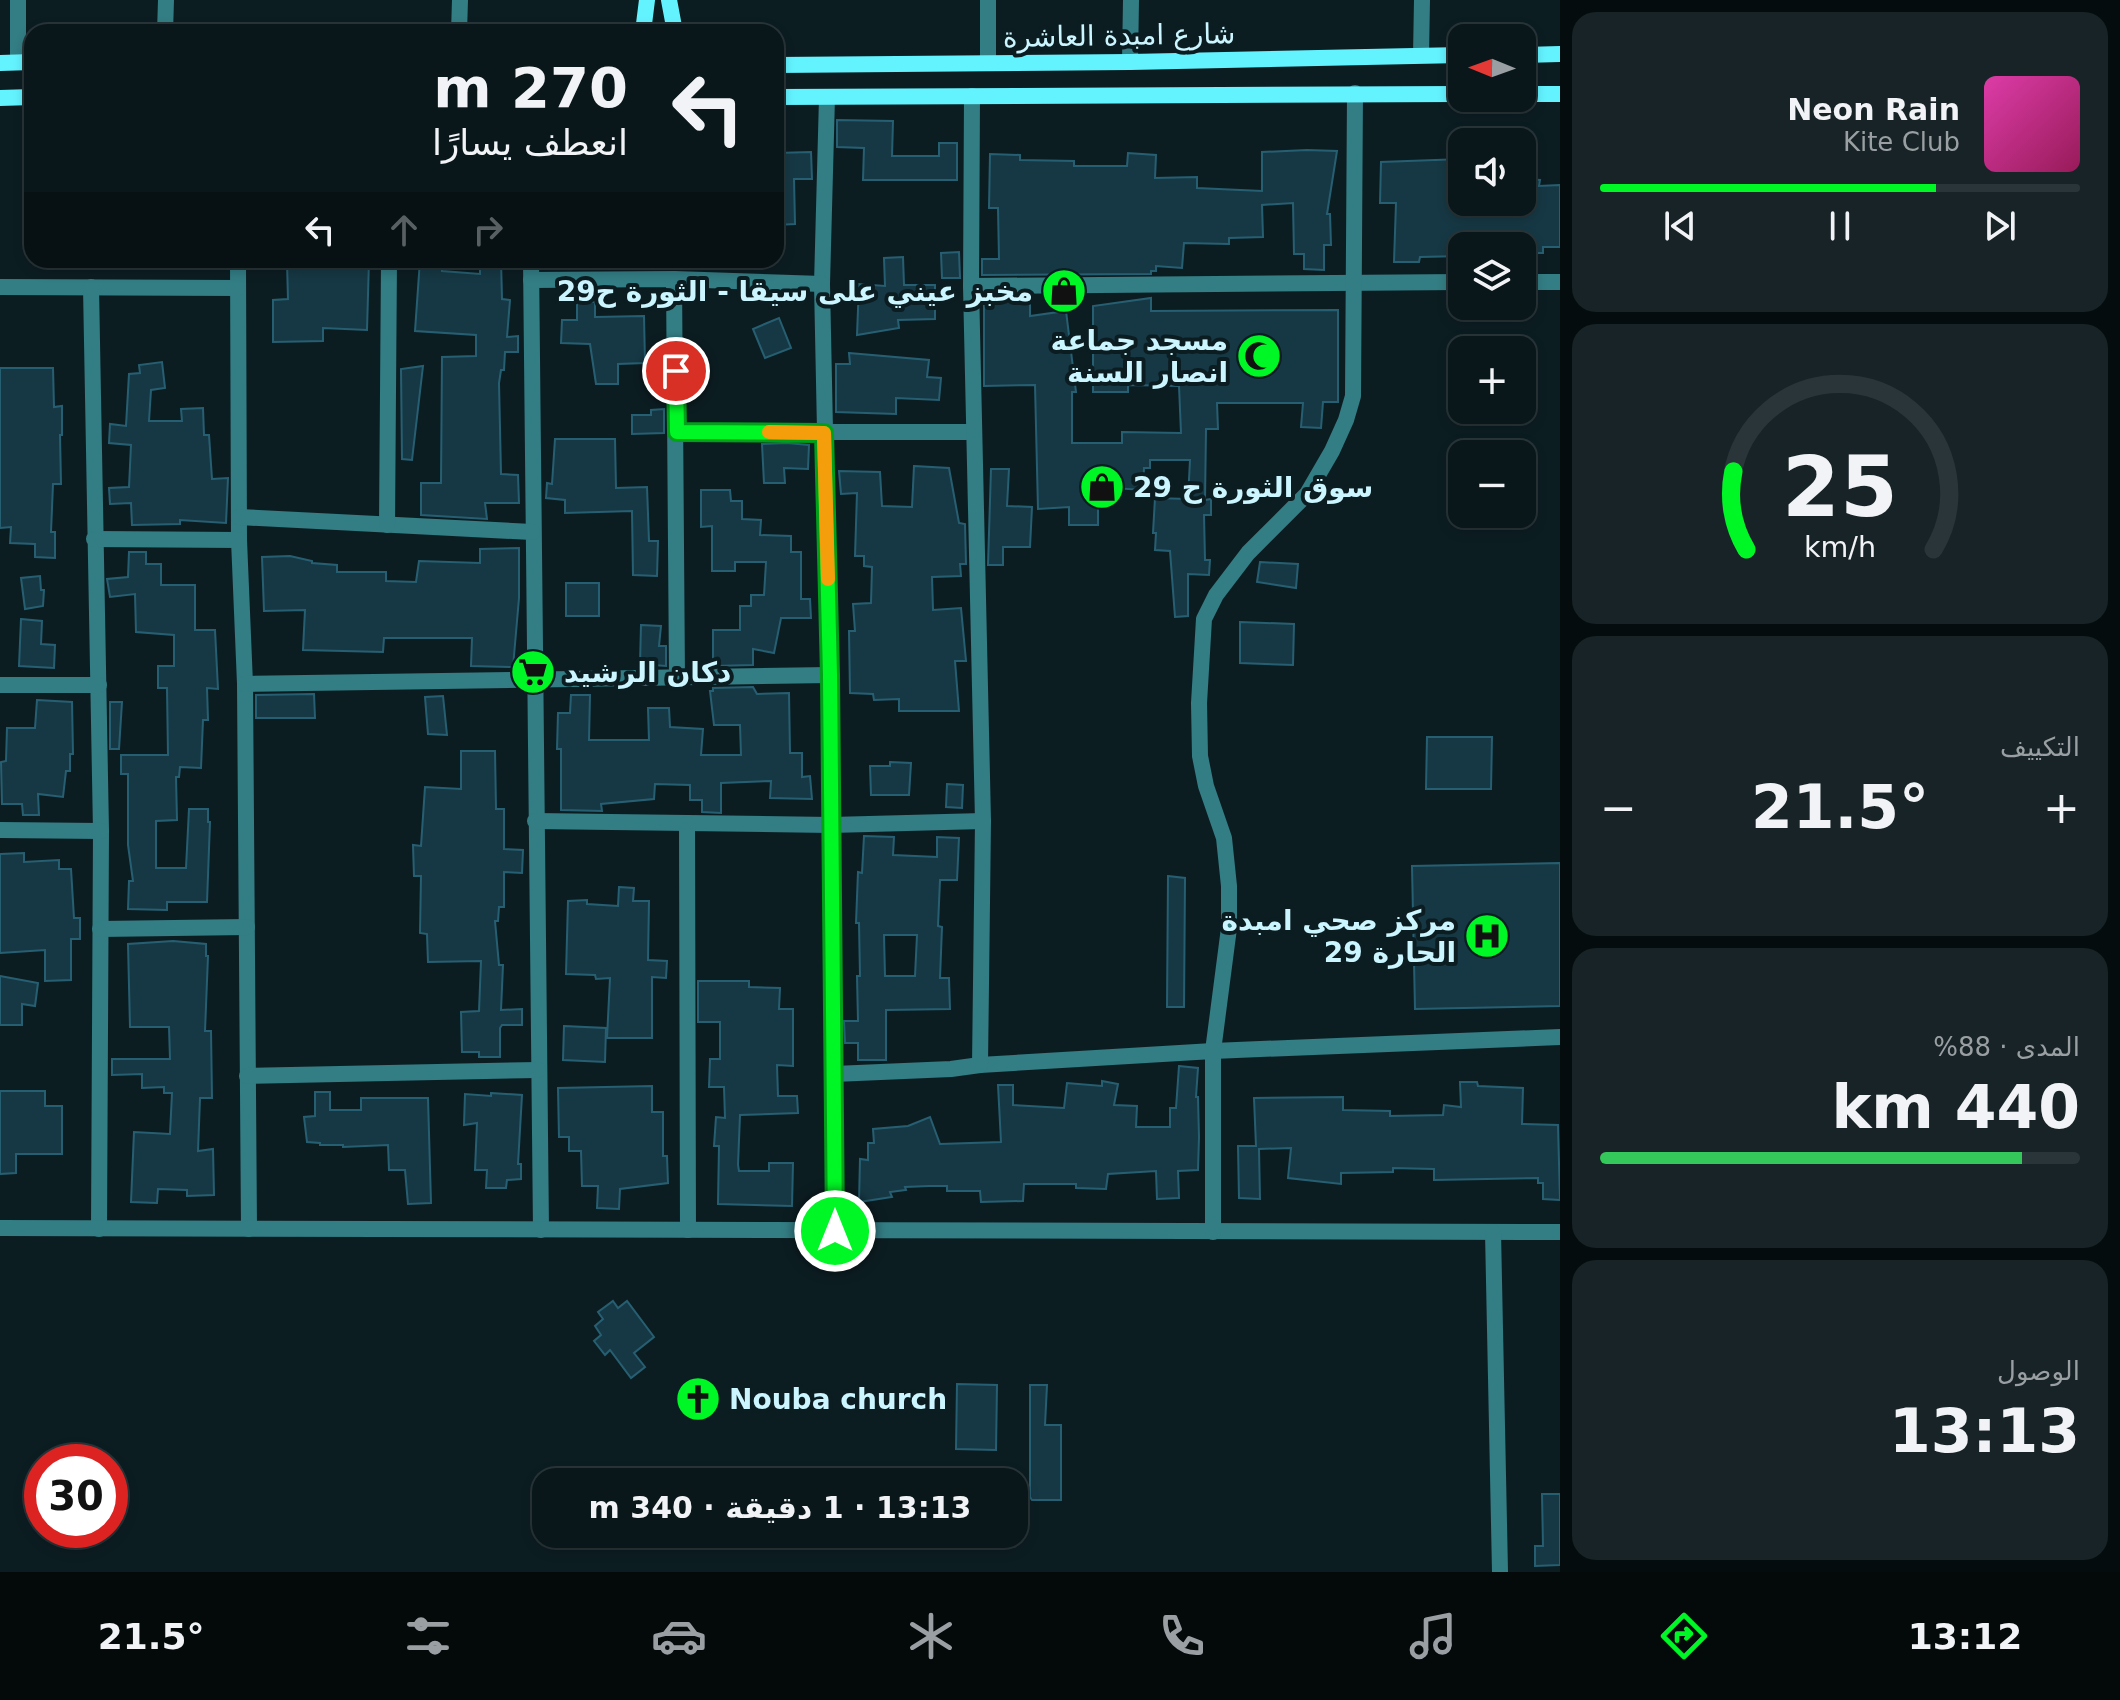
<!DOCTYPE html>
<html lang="ar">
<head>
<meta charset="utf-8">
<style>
  body { margin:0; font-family:"DejaVu Sans",Vazirmatn,sans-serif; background:#172327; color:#f1f3f6; direction:rtl; height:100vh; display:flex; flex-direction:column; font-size:30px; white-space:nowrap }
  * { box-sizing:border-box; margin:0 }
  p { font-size:26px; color:#999fa2 }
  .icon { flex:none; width:44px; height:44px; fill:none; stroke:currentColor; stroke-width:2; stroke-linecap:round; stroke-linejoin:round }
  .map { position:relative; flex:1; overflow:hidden; direction:ltr }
  .side { display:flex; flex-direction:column; gap:12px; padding:12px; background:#050c0e; width:560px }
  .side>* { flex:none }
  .top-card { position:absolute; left:24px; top:24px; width:760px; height:244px; border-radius:24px; box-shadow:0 4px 12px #0003,0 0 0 2px #293539; direction:rtl; background:#09161a; color:#f1f3f6; overflow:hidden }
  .needle { width:52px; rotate:271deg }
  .tools { position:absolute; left:1448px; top:24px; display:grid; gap:16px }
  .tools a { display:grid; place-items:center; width:88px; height:88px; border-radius:16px; background:#09161a; box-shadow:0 4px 12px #0003,0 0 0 2px #293539; font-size:40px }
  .speed { position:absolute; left:24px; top:1444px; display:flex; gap:16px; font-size:40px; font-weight:700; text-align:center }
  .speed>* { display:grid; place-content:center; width:104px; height:104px; border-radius:50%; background:#09161a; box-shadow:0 4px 12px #0003,0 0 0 2px #293539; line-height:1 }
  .speed .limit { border:12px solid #d22; background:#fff; color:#111 }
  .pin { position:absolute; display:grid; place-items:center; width:68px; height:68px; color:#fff; margin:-34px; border:4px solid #fff; border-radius:50%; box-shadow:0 2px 8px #0007 }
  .me { position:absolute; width:88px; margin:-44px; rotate:0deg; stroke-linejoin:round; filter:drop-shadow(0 0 6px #0008) }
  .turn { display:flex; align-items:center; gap:28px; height:168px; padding:0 24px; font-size:36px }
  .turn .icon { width:104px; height:104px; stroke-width:2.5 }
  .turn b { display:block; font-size:56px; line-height:68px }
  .lanes { display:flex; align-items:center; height:76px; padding:0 24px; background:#0003; justify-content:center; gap:40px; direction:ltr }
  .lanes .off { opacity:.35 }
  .big { font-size:60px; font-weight:600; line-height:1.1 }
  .side .card { flex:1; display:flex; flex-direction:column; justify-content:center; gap:12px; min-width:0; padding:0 28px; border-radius:24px; background:#172327 }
  .side .dial { align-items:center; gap:0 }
  .dial svg { height:208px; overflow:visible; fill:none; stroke:#293539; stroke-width:7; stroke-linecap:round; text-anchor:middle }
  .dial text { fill:#f1f3f6; stroke:none }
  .song { display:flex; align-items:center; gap:24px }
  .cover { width:96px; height:96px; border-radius:12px; background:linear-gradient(135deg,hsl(320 70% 55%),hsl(330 70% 35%)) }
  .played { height:8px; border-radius:4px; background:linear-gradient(90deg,#00f726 70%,#293539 70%) }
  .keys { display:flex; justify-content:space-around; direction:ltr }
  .heat { display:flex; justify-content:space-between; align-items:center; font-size:44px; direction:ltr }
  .charge { height:12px; border-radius:6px; background:linear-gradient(90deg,#34c759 88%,#293539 0) }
  .trip { position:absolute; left:532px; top:1468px; width:496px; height:80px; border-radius:24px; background:#09161a; box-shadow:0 4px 12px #0003,0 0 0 2px #293539; font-weight:600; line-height:80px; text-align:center; direction:rtl }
  .tab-bar { display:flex; height:128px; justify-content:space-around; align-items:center; background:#04090a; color:#999fa2 }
  .tab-bar .icon { width:56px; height:56px }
  .tab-bar .on { color:#00f726 }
  .tab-bar b { font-size:36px; color:#f1f3f6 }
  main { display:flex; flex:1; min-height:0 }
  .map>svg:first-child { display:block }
</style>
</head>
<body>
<main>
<section class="side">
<div class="card">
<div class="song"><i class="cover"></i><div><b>Neon Rain</b><p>Kite Club</p></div></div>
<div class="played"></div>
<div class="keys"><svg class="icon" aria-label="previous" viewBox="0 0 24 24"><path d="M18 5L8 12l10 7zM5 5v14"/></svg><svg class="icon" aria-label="pause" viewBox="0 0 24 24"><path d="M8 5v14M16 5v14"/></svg><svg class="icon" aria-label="next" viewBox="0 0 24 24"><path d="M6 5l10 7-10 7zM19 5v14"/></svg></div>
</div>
<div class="card dial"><svg viewBox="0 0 100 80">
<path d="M14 69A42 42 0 1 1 86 69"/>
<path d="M14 69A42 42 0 0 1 9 39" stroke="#00f726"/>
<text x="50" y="56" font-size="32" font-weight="700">25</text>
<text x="50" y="72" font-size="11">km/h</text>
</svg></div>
<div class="card"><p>التكييف</p>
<div class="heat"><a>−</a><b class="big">21.5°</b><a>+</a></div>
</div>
<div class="card"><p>المدى · 88%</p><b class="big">440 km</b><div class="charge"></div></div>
<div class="card"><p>الوصول</p><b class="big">13:13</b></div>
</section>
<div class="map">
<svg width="1560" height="1572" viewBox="0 0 1560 1572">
  <rect width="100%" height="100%" fill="#0c1d22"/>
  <g fill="#163844" stroke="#275f72" stroke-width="2" fill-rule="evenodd">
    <path d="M837,120L893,121L892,156H939V143H957V180H863L864,148L837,147Z"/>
    <path d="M1307,150L1337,151L1327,214H1330L1331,245H1324V270L1304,269V254H1294L1293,203L1262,205L1263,237L1229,238V244L1184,243L1182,268L1156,266V271H1151V274L982,275V259H999L998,208H989L990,154L1020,155V160L1074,161V166H1127L1128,153L1156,155L1155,178L1197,177V188L1262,191V152Z"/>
    <path d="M811,152L812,179H794L795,224L776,225V153Z"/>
    <path d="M1462,159V202H1522V179L1540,180L1539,186L1560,185V247H1543V253H1526L1522,251V246H1462V256L1420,257L1419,262H1394L1396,203H1380L1381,162Z"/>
    <path d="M959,252L960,278H942L941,253Z"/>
    <path d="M903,257L904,285H935V319L898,320L899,328L857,335L859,284L885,286L884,258Z"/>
    <path d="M327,260H369L367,330L323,328V341L273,342V300L288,299L287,263Z"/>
    <path d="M420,260H442V271L480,274V260H501L502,299L510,300L507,337L518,336V352H505L504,370H501L499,383L501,474L518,475L519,503H485L487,519L421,515V483H441L442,357L476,356V335L415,331Z"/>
    <path d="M984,297H1030V316L1066,311L1076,392H1072V443H1122V432L1181,433L1179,386L1128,385V392H1093V306L1151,298V311L1338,310V402H1323L1321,428L1301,427L1303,403H1217L1218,429H1206L1205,500L1211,499V515H1204L1205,560H1210L1209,575L1188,574V616L1175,617L1170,551L1155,550L1156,533H1153L1155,498L1188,499L1190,460H1150V468H1144L1143,490L1098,487V525H1069V507L1038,509L1035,385L984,386Z"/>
    <path d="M577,302H595V317L644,316L645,363L618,364V384H596L590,344L561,343L562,320H577Z"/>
    <path d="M779,318L791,348L765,358L753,329Z"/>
    <path d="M849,353L929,360L927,377L941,378L939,400L896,398V414L836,412V364H850Z"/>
    <path d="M162,362L165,388L151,390L149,421H182L181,409L203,408L204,435H209L212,479L228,478L226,523L180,520V524L132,525L131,503L110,504L109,488L129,487L131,445L109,443L110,424L126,426L129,374L140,373L139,365Z"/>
    <path d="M423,366L412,460L402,459L401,369Z"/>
    <path d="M0,368H53L54,407L62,406V435H60L61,484H53L51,532H55V558L35,557V544L10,543L11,527L0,528Z"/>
    <path d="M664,409V433L632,434V415H651V410Z"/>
    <path d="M555,439H615L616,488L647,487L649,541H658L657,576L633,575L632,511L565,513V500L546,498L547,483L552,484Z"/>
    <path d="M787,443L809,445L808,469L784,468L785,483H764L762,444Z"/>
    <path d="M914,466L949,468L959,523L965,524L966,564H960L961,576L932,577L933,610L961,608L966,661H955L959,711H899V699L874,700L873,694L850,693L849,631H855L853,604L871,603L872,567L864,566V556H855L857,493L841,494L839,471L880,472L882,506L912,507Z"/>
    <path d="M991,469H1009L1007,506L1032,507L1030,547H1003V565H988Z"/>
    <path d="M701,490H730L731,501H742V519L761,520L760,535L791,536V552H801V599H810L811,618H781L774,653L753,649V665L713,666V630H740V606H751V595H764L766,562H735V571H712V526L701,527Z"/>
    <path d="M519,548V598L513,667L471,666L472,638H384L383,652L303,650L305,610L264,611L262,557L290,556L312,561V563L337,565V572H386V581L416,582L419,561L480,563V549Z"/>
    <path d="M129,552H146V564H161V585H195V630H215L218,689L207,688L208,720H203L201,768L180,767L179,777H176L177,820L156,821V868H186L189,809H208V822H210L207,902H167V910L128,909L129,881H133L128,845V774H121V755H168L167,688H158V666H174V635L136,632L135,594L110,597L107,579L128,577Z"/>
    <path d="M1260,562L1298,564L1296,588L1257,582Z"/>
    <path d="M40,576L41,590H44L43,606L25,609L21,578Z"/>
    <rect x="566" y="583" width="33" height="33"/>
    <path d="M21,619L42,621L41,644L55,645L54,668L19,666Z"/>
    <path d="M1240,622L1294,624L1293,665L1240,663Z"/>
    <path d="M641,625L661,626L659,646H666V666L640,664Z"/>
    <path d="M753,687L757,694L789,693L790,753H802V777L810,776L812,799L770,798L771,781L721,783V813L702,812V800H690V785L655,784L654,799L601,804L602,811L561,810V749H557L558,713H570L571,695H590L589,740H649L648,708H669L670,727L703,729L701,755H741L740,725H714L710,691H713V688Z"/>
    <path d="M314,694L315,718H256V695Z"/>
    <path d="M443,696L447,735L428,734L425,697Z"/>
    <path d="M37,700L72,702L73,754H70V771H66L63,797L38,794L39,815H23L22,804H2L1,762L6,761L7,728H35Z"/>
    <path d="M110,702H122L119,749H110Z"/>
    <path d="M1427,737H1492L1491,789H1426Z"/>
    <path d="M461,751H495L496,809H504V849L523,850L522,873L504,872V907H499L498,921H495L499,965H503L501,1010L522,1009V1025H502L500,1028V1057H479V1052H462L461,1012L479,1011L481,961L428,962L427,934L420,933L421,876H414L413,845L421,846L425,787L461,789Z"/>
    <path d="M890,762L911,763L909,795H871L870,766H890Z"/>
    <path d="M947,784L963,785L962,808L946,807Z"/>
    <path d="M864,836L894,837L893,855L937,857V837L959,838L957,880H940L938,926L942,927L940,978H949L950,1009L886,1010V1060H858V1043H845L844,1021H858L857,976H860L859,923H856L858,872L862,873ZM884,935H917L915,976H885Z"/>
    <path d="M24,853V862L59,860V869H71L74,918H80V939H71V980L45,981V950L0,953V854Z"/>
    <path d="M1560,863V1006L1415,1009L1412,866Z"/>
    <path d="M1168,876L1185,878L1184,1007H1167Z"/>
    <path d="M619,887L634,888L633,901H649L648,960L667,961L666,978L652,977V1038H607L610,978L596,979L595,975L566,974L568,901L587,900V904L618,906Z"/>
    <path d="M173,941L206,944V956H208L205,1031H211L212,1098H200L198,1151L213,1149L214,1195L187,1196V1190L158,1189L157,1203L131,1202L134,1132L170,1134L172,1093H164V1087L142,1088V1074L112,1075V1059H170L169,1027H130L128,944Z"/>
    <path d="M0,976L38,983L35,1006L22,1004V1025H0Z"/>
    <path d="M698,981H749V987L780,988L779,1009H793V1066L777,1065L778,1096H797L798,1113L740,1115L738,1165L739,1171H769V1163H793L792,1206L718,1204L719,1146H714L716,1117L725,1118L724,1087H709L710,1059H720V1022H698Z"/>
    <path d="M564,1026L606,1028L605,1062L563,1060Z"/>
    <path d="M1179,1066L1198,1068L1196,1097H1198L1199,1137L1198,1170L1178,1171L1179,1198L1157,1199L1156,1171L1108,1174L1106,1189L1076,1188V1184H1024L1023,1201L981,1202L980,1191H947V1186H929L905,1187L906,1190L890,1192L892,1197L859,1202L860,1159L868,1160V1143H874L873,1129L908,1126L930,1117L940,1144L1001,1142L998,1085H1013V1105L1064,1108L1067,1083L1102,1086V1081L1118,1084L1114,1105L1137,1106L1136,1127H1170V1108H1176Z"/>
    <path d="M1460,1082H1477L1478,1086L1523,1088L1522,1124L1558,1125L1560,1200L1543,1199V1183H1538V1178L1434,1180V1169L1393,1168V1172L1341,1173V1184L1288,1178L1291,1148L1259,1149L1260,1199L1239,1198L1238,1146H1256L1254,1098L1343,1097V1110L1390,1111V1116L1443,1115L1444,1105L1461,1107Z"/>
    <path d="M652,1086V1112H663V1156H667L668,1183L620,1189L619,1209L597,1208L598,1186H582L581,1151H569V1137H559L558,1088Z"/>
    <path d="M0,1091H45V1106H62V1154H16V1173L0,1174Z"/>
    <path d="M315,1092H330V1110H361V1098H428L431,1203L408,1204L405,1170H389L388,1145L343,1147V1145H320V1143L307,1142L304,1117L315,1116Z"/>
    <path d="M491,1093L522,1095L518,1164H521V1179L507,1180L506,1188H486L487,1170H475L477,1123L464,1125L465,1094L491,1096Z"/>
    <path d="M613,1301L618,1308L627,1301L654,1337L634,1353L645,1367L631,1378L610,1350L605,1355L594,1341L601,1335L595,1326L603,1319L598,1312Z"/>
    <path d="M957,1384L997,1385L996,1450L956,1449Z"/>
    <path d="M1030,1385H1047L1045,1425H1061V1500H1032L1030,1497Z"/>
    <path d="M1542,1494H1560V1565L1535,1566V1546H1543Z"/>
  </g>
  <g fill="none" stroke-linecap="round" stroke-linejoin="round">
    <g stroke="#337d84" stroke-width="16">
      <path d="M18,0V62"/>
      <path d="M165,32L166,0"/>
      <path d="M459,32L460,0"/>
      <path d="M1421,55L1422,0"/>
      <path d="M1130,62L1131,0"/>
      <path d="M988,63V0"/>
      <path d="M827,97L822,284L830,675L835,1231"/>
      <path d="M238,260L239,540L245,684L249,1229"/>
      <path d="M531,260L541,1230"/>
      <path d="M674,279L677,678"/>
      <path d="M531,280L674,279L822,284"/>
      <path d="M1522,282H1560"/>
      <path d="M971,286L1462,282"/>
      <path d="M0,287L238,288"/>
      <path d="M91,287L101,831L99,1229"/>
      <path d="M677,432H973"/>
      <path d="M239,517L532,532"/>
      <path d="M387,525L389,260"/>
      <path d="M94,539L239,540"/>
      <path d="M245,684L830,675"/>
      <path d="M0,685H99"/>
      <path d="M535,821L831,825L983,821"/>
      <path d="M687,824L688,1230"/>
      <path d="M0,830L101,831"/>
      <path d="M100,929L247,927"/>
      <path d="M980,1065L1213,1051L1560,1037"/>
      <path d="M834,1074L951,1069L980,1065L983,821L971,286L972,96"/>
      <path d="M247,1076L538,1070"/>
      <path d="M0,1228L1560,1232"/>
      <path d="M1213,1232V1051L1229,928V886L1224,838L1206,786L1200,756L1199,703L1204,619L1216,595L1248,553L1307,494L1332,451L1346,420L1353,396L1355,93"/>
      <path d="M1493,1232L1500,1572"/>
    </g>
    <g stroke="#63f3ff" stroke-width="16">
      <path d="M669,0L675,32"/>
      <path d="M643,32L647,0"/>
      <path d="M1522,55L1560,54"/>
      <path d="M0,63L32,62"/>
      <path d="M776,65L1130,62L1462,55"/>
      <path d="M1522,94H1560"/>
      <path d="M776,97L1462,94"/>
      <path d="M0,98L32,97"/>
    </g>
  </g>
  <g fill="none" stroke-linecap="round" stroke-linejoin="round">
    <g stroke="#00a119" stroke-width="20">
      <path id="route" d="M676,371L677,432L824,433L830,675L835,1231"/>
    </g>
    <use href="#route" stroke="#00f726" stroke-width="14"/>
    <path stroke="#f59e0b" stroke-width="14" d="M769,432L824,433L828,579"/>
  </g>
  <defs>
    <g id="shop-disc" transform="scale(2.3)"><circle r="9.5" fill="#00f726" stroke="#0c1d22"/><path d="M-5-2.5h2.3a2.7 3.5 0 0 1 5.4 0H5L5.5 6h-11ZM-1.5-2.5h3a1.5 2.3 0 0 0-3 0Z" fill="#111"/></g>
    <g id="mosque-disc" transform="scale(2.3)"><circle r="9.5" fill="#00f726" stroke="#0c1d22"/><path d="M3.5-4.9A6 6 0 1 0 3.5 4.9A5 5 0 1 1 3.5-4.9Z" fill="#111"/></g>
    <g id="supermarket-disc" transform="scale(2.3)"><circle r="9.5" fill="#00f726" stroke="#0c1d22"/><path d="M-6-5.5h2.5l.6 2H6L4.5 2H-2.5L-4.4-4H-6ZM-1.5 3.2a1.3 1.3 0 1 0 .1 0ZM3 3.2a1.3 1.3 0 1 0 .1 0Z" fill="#111"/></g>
    <g id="hospital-disc" transform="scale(2.3)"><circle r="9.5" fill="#00f726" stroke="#0c1d22"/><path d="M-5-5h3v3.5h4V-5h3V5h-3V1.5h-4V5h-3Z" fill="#111"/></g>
    <g id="church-disc" transform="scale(2.3)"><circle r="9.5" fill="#00f726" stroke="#0c1d22"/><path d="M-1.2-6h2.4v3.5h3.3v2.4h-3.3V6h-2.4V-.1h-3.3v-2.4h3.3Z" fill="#111"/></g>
  </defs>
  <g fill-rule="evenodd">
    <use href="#shop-disc" x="1064" y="291"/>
    <use href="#mosque-disc" x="1259" y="356"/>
    <use href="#shop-disc" x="1102" y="487"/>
    <use href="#supermarket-disc" x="533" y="672"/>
    <use href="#hospital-disc" x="1487" y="936"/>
    <use href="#church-disc" x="698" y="1399"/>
  </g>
  <g text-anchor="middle" stroke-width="8" stroke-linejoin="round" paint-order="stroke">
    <g font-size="28" fill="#ccf6ff" stroke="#0c1d22">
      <text transform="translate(1119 35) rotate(-1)" y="10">شارع امبدة العاشرة</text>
    </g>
    <g font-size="28" font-weight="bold" fill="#ccf6ff" stroke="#0c1d22" text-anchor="end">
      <text x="1033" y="301">مخبز عيني على سيقا - الثورة ح29</text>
      <text x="1228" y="350">مسجد جماعة<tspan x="1228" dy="32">انصار السنة</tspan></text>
      <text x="1133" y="497" text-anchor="start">سوق الثورة ح 29</text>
      <text x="564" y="682" text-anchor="start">دكان الرشيد</text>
      <text x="1456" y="930">مركز صحي امبدة<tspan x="1456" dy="32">الحارة 29</tspan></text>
      <text x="729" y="1409" text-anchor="start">Nouba church</text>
    </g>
  </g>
</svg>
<div class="tools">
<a><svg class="needle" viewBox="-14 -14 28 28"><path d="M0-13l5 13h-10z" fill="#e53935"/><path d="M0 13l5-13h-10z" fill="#999fa2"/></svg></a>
<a><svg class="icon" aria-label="sound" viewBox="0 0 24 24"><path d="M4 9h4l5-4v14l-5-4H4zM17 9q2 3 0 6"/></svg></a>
<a><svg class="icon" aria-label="layers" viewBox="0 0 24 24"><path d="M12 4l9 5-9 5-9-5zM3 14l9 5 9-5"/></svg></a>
<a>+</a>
<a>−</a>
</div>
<div class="speed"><div class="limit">30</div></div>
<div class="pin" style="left:676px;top:371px;background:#d93025"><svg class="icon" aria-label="arrive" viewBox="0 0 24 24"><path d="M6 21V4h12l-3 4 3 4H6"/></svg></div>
<svg class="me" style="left:835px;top:1231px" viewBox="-20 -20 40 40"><circle r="17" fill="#00f726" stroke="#fff" stroke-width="3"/><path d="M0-11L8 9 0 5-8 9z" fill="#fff"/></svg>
<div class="trip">13:13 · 1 دقيقة · 340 m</div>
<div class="top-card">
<div class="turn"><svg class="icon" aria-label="left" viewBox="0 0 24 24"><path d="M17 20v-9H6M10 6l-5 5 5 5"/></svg><div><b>270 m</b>انعطف يسارًا</div></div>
<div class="lanes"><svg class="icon" aria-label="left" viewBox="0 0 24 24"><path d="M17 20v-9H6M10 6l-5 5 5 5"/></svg><svg class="icon off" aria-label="ahead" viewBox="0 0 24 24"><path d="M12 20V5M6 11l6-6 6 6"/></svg><svg class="icon off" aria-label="right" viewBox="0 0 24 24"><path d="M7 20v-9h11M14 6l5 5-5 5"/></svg></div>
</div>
</div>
</main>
<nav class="tab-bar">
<b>13:12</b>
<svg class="icon on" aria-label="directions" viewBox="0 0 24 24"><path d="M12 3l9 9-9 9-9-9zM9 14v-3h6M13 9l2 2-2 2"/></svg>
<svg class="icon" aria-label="music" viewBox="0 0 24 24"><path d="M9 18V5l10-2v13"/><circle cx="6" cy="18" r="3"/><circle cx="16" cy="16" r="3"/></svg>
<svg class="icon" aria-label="phone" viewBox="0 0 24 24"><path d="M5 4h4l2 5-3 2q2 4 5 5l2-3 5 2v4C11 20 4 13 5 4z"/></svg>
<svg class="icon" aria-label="climate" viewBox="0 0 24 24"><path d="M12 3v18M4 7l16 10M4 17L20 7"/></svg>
<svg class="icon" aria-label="car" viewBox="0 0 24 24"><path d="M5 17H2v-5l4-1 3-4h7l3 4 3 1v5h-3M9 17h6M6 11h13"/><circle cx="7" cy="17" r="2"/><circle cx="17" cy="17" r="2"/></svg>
<svg class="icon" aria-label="filters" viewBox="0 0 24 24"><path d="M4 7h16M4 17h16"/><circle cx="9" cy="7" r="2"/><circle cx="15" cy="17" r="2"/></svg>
<b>21.5°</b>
</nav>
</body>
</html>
